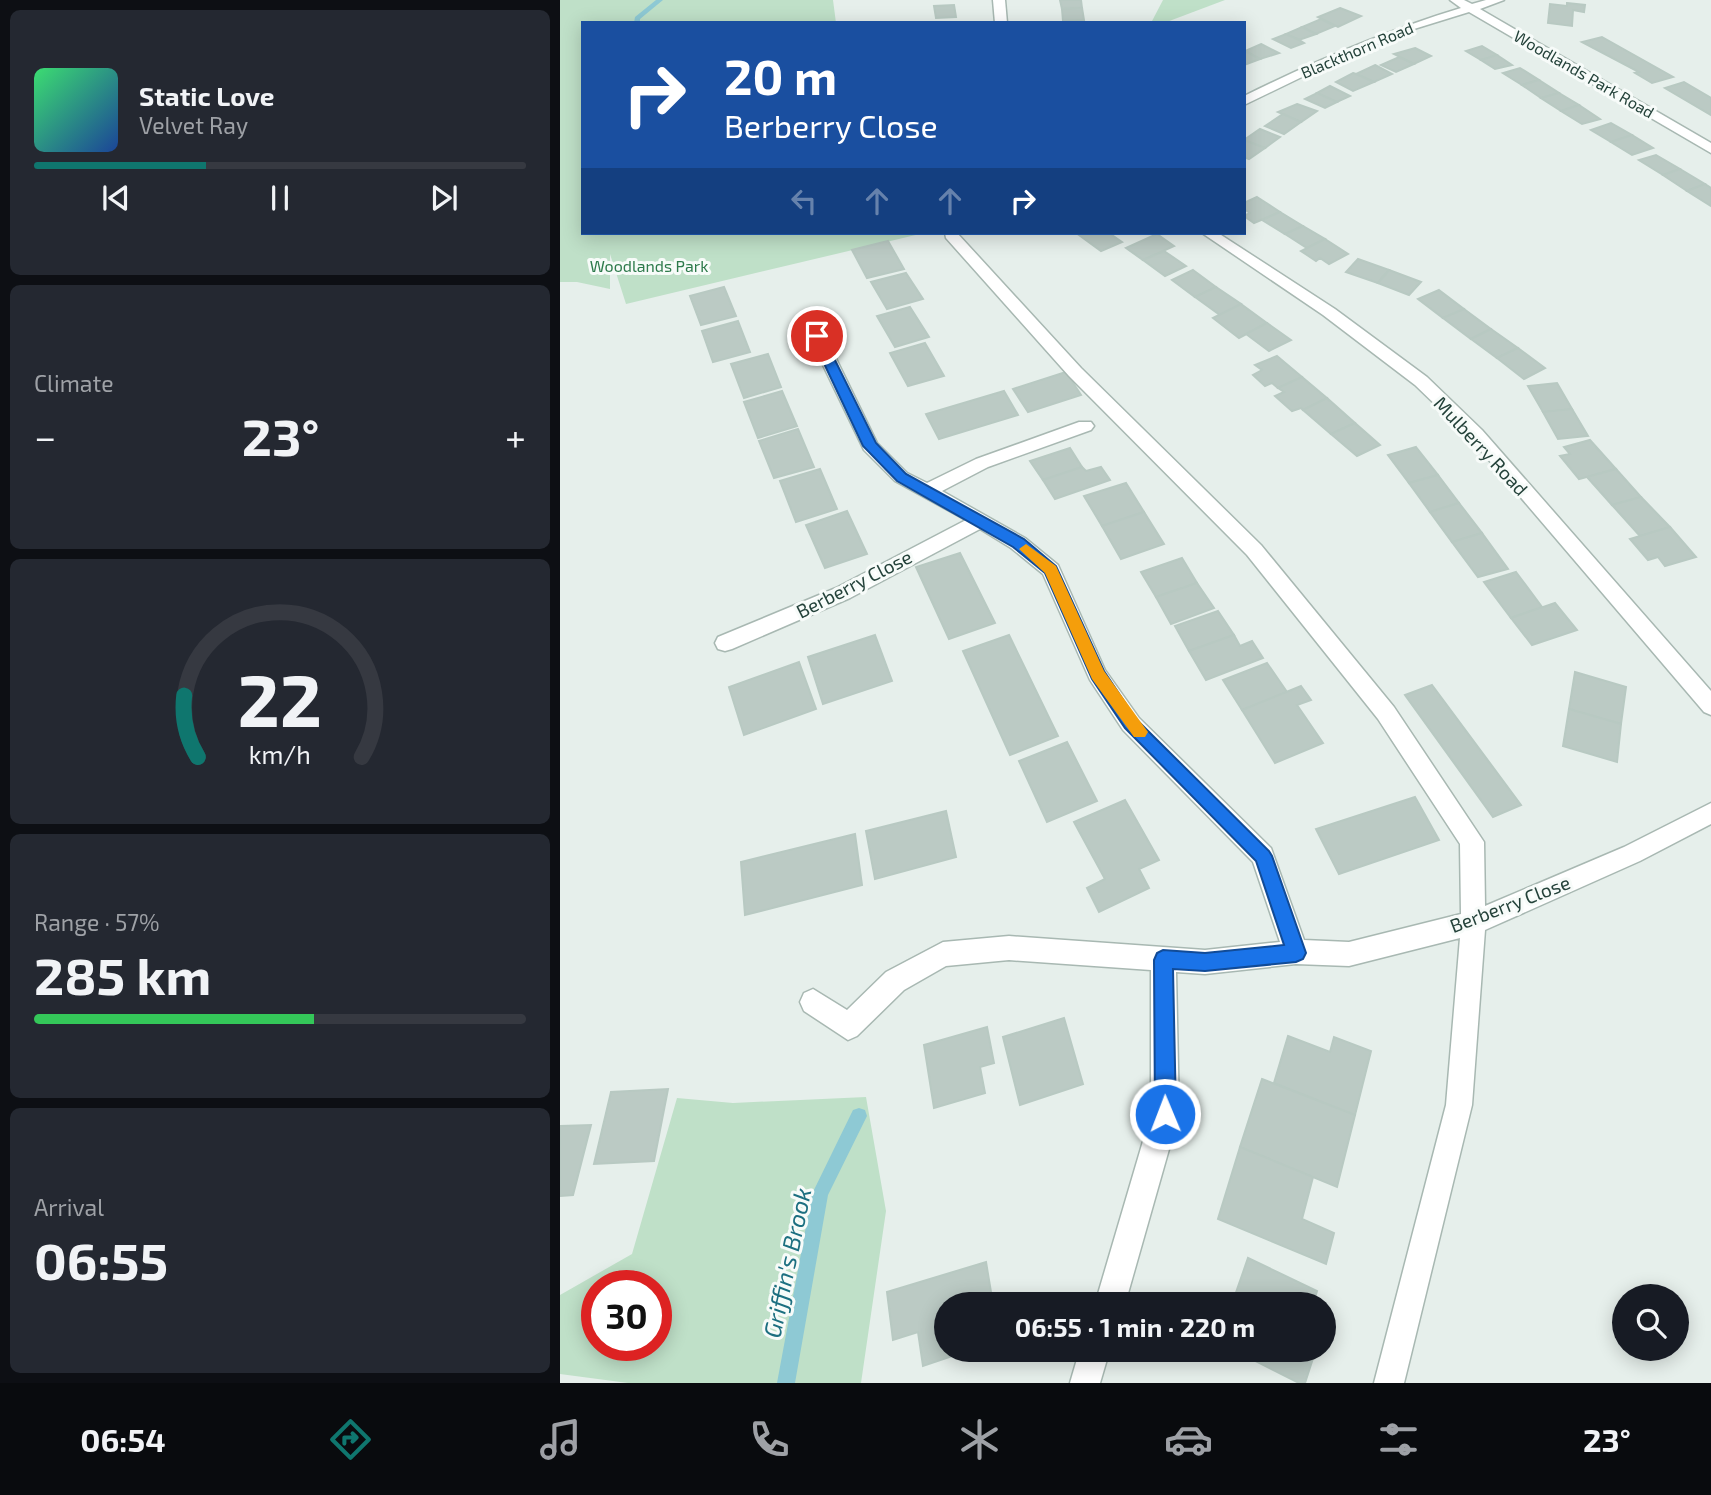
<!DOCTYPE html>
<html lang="en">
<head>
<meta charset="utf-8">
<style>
  body { margin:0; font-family:"Exo 2",sans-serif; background:#242831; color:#f1f3f6; height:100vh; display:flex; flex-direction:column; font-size:26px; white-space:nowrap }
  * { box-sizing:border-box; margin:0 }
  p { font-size:23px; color:#9ea1a6 }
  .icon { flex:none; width:38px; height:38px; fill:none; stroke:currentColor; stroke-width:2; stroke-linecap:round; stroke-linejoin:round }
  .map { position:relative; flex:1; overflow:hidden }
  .drawer { display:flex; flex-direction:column; gap:10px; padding:10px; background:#0d0f14; width:560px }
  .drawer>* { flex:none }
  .hud { position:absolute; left:21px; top:21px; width:665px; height:214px; border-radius:0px; box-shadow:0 4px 18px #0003; background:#1a4fa0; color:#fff; overflow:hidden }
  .controls { position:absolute; left:1052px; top:1284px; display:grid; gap:14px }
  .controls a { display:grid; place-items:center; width:77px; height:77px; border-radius:50%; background:#171b24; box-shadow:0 4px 18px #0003; font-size:35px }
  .speed { position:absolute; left:21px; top:1270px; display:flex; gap:14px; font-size:35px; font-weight:700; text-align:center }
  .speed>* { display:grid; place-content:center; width:91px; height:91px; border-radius:50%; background:#171b24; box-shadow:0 4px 18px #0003; line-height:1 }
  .speed .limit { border:10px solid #d22; background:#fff; color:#111 }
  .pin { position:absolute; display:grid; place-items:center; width:60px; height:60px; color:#fff; margin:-30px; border:4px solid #fff; border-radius:50%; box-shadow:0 2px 7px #0007 }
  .me { position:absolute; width:77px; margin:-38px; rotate:359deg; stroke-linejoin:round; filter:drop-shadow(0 0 5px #0008) }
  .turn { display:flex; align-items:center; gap:24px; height:147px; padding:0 28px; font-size:32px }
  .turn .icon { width:91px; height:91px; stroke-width:2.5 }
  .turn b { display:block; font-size:49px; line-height:60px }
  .lanes { display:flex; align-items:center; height:66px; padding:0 28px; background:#0003; justify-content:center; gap:35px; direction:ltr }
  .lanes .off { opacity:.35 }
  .big { font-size:52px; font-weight:700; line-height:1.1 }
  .drawer .widget { flex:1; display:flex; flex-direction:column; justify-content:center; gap:10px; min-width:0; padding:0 24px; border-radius:10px; background:#242831 }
  .drawer .dial { align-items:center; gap:0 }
  .dial svg { height:182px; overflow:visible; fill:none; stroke:#363941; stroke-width:7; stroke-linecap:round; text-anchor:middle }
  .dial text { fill:#f1f3f6; stroke:none }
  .song { display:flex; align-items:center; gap:21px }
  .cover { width:84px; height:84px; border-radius:10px; background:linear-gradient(135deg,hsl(140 70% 55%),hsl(220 70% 35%)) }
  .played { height:7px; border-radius:4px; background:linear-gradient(90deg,#0f766e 35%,#363941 35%) }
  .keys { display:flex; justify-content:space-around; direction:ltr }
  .heat { display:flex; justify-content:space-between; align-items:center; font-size:38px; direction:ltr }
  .charge { height:10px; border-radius:5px; background:linear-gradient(90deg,#34c759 57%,#363941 0) }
  .trip { position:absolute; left:374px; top:1292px; width:402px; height:70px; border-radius:35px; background:#171b24; box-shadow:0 4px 18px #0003; font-weight:700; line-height:70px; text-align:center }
  .dock { display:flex; height:112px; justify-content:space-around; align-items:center; background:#090b0e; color:#9ea1a6 }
  .dock .icon { width:49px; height:49px }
  .dock .current { color:#0f766e }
  .dock b { font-size:32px; color:#f1f3f6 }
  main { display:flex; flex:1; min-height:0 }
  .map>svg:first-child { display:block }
</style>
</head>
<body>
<main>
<section class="drawer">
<div class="widget">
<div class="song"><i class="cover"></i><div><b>Static Love</b><p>Velvet Ray</p></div></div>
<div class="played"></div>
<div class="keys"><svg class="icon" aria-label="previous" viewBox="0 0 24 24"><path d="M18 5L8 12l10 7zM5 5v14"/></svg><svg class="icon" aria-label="pause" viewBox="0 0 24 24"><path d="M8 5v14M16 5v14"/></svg><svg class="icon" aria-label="next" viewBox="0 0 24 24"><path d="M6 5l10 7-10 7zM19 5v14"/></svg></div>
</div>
<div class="widget"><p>Climate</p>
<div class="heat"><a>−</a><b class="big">23°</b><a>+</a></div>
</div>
<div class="widget dial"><svg viewBox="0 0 100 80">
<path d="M14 69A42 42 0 1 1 86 69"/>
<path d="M14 69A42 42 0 0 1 8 42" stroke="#0f766e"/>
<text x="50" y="56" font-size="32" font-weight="700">22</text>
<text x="50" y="72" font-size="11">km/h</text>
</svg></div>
<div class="widget"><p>Range · 57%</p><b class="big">285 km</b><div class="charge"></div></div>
<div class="widget"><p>Arrival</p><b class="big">06:55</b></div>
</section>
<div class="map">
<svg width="1151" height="1383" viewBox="0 0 1151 1383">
  <rect width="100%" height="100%" fill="#e6efeb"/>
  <g fill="#bfe0c8" fill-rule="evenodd">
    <path d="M0,0H273L276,23H23V233H364L66,304L50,254V289L17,282H0Z"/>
    <path d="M603,0H665L604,23H591Z"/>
    <path d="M306,1097L326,1211L301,1383H68L0,1374V1295L72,1254L117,1098L173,1103ZM37,1286H96V1346H37Z"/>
  </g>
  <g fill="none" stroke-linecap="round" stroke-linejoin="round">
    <g fill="#8ec9d4" fill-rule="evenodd">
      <path d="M96,0H103L80,19V23H74L75,17Z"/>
      <path d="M299,1108L305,1110L307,1116L268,1195L235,1383H217L252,1194L293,1110Z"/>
    </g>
  </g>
  <g fill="#bbcac4" stroke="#b8c9c2" stroke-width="2">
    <path d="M500,0H521L522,8L502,9Z"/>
    <path d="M1007,3L1025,5L1024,12L1013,10L1012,26L988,23L990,4L1007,6Z"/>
    <path d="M394,5L396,17L376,18L374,6Z"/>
    <path d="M522,8L524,20L503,21L502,9Z"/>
    <path d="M780,8L801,16L778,27L758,17Z"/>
    <path d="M761,19L775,26L756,34L742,27Z"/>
    <path d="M742,27L756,34L739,40L726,34Z"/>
    <path d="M726,34L739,40L744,43L731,48L713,39Z"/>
    <path d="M1042,37L1113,77L1092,83L1075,73L1079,72L1022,42Z"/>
    <path d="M701,44L719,53L700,59L685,51Z"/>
    <path d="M922,46L937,55L921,60L906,51Z"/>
    <path d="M855,48L871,56L854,64L834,54Z"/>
    <path d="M685,51L700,59L684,65Z"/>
    <path d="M937,55L952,65L935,69L921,60Z"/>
    <path d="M839,57L854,64L836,72L821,65Z"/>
    <path d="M815,65L832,74L814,82L796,74Z"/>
    <path d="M960,68L979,80L962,85L943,73Z"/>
    <path d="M793,73L796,74L814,82L793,91L776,82Z"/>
    <path d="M979,80L999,93L981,98L962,85Z"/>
    <path d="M1124,82L1151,98V115L1105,88Z"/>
    <path d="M770,86L790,96L777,102L757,93Z"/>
    <path d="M757,93L777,102L765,108L745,99Z"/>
    <path d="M999,93L1019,105L1001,111L981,98Z"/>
    <path d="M737,104L757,111L741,122L718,112Z"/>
    <path d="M1019,105L1040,119L1022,124L1001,111Z"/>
    <path d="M723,114L741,122L724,134L705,126Z"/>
    <path d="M1051,123L1072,135L1051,142L1031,130Z"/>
    <path d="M700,129L720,137L705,148L684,140Z"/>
    <path d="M1072,135L1093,148L1072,155L1051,142Z"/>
    <path d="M684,140L705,148L689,159L684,157Z"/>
    <path d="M1096,155L1120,169L1103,175L1079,160Z"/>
    <path d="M1120,169L1145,184L1127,191L1103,175Z"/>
    <path d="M1145,184L1151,188V206L1127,191Z"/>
    <path d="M697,197L720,212L694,223L684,216L690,213L684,209V203Z"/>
    <path d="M720,212L743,226L725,234L702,220Z"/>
    <path d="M743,226L765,239L747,248L725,234Z"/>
    <path d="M524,233H549L562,242L541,251L519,235Z"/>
    <path d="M597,234L614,246L583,260L566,248Z"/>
    <path d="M765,239L788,254L769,264L760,258L756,261L741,251Z"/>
    <path d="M328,241L344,269L307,278L292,250Z"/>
    <path d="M604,251L626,266L605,276L583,260Z"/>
    <path d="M798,259L829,270L818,283L786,272Z"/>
    <path d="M633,270L656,287L635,297L612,280Z"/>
    <path d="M829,270L861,282L849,295L818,283Z"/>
    <path d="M346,273L363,299L327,309L311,282Z"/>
    <path d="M164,287L176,316L141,325L130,296Z"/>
    <path d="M656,287L681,304L660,315L635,297Z"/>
    <path d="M879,290L904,309L883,318L858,299Z"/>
    <path d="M681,304L707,323L679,338L653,318Z"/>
    <path d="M350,307L369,337L335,347L317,316Z"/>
    <path d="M904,309L931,329L911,339L883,318Z"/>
    <path d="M178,321L190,352L153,362L142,331Z"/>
    <path d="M707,323L731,340L709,351L686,334Z"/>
    <path d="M931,329L958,348L937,358L911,339Z"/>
    <path d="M365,343L384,376L348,386L330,353Z"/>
    <path d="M958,348L985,368L964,379L937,358Z"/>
    <path d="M208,354L221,387L184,398L171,364Z"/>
    <path d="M717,356L742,377L718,388L712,383L705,386L693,375L702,370L695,365Z"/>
    <path d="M506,372L521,395L468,412L453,389Z"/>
    <path d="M742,377L767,398L743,410L741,408L732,411L715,396L724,392L718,388Z"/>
    <path d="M997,383L1012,409L983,412L968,386Z"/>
    <path d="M222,391L237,426L198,438L184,402Z"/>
    <path d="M444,391L458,415L379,439L366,414Z"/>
    <path d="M767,398L795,423L771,434L743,410Z"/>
    <path d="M1012,409L1028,436L998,439L983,412Z"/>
    <path d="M795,423L820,445L797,456L771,434Z"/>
    <path d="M238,429L254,467L214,478L199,441Z"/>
    <path d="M1030,440L1056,469L1019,479L1000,456L1010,454L1004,447Z"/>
    <path d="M856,447L878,475L849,483L828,455Z"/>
    <path d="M510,448L522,467L483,480L470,461Z"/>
    <path d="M522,467L526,471L541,467L550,480L495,499L483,480Z"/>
    <path d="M260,469L277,509L236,522L220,481Z"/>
    <path d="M1056,469L1081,497L1052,505L1027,477Z"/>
    <path d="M878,475L899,503L870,512L849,483Z"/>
    <path d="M566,483L584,512L542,526L524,496Z"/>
    <path d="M1081,497L1110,527L1080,536L1052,505Z"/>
    <path d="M899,503L922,533L892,542L870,512Z"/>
    <path d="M287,511L307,554L265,568L246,525Z"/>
    <path d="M584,512L604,544L561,559L542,526Z"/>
    <path d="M1110,527L1136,557L1105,566L1098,557L1088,560L1070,539Z"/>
    <path d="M922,533L948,569L918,577L892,542Z"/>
    <path d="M400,553L435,623L389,639L356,567Z"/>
    <path d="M622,558L637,583L596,597L581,572Z"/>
    <path d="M956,572L982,607L951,618L924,582Z"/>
    <path d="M637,583L654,608L611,624L596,597Z"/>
    <path d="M995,603L1017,630L972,645L951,618Z"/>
    <path d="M658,611L674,635L629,651L615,626Z"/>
    <path d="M315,635L332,681L263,704L248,657Z"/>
    <path d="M449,635L498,736L450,755L403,651Z"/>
    <path d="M674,635L680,646L692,641L703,658L646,680L629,651Z"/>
    <path d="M239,662L256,709L184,735L169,687Z"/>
    <path d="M707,663L727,692L682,710L663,680Z"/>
    <path d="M1015,672L1066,687L1061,724L1009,709Z"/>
    <path d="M872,685L961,805L933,817L845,695Z"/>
    <path d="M741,686L751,700L737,705L763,743L715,763L682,710Z"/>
    <path d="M1009,709L1061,724L1057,762L1003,746Z"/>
    <path d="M507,742L537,801L487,822L459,761Z"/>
    <path d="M855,797L879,840L779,874L756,829Z"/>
    <path d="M565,800L599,860L579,869L589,888L539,912L527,888L545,879L514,822Z"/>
    <path d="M386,811L396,857L315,879L306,831Z"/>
    <path d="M295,834L302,885L185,915L181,862Z"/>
    <path d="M504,1018L523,1084L460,1105L443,1037Z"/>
    <path d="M427,1027L434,1063L420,1067L425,1093L374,1108L364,1045Z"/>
    <path d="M728,1036L770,1052L774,1037L811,1051L795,1115L714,1083Z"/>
    <path d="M702,1079L795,1115L777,1187L680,1147Z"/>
    <path d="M108,1089L94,1161L34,1164L51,1092Z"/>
    <path d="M31,1125L13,1195L0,1196V1126Z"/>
    <path d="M680,1147L753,1177L742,1219L774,1233L766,1264L658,1219Z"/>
    <path d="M688,1258L757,1291L753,1304H672Z"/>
    <path d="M426,1262L433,1304H387V1349H413L363,1366L358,1332L333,1340L327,1292Z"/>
    <path d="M672,1349H756L745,1383H739Z"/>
  </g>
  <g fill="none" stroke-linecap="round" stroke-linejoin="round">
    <g stroke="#a8b8b2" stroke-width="3">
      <g id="minor">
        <path d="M433,0H445L447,23H435Z"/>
        <path d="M890,0H904L912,4L926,0H944L920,9L1151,143V153L909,12L854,29L777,60L684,105V96C755,61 825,31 901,8Z"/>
        <path d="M385,233H397L521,368L701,545L834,707L924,842L925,906L1064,847L1151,803V824L1080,861L925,930L912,1105L844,1383H814L886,1105L900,938L789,966L736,964L645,974L616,972L619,1114L565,1304H535L591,1114V970L449,960L386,966L344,990L297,1036L288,1040L244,1011L240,1002L244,993L253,989L287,1010L326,972L383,942L449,936L645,950L720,942L693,862L563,730L530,680L483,574L451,548L420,529L290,598L172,649L165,651L158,649L155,643L158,637L276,588L406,520L335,481L304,450L249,336L257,331L265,336L317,443L347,473L367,483L416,459L519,422H531L534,426L531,430L428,467L382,491L465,538L498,565L545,670L579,718L711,848L744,940L789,942L901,914L900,844L818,719L687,555L509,376L386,238Z"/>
        <path d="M642,233H658L775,309L867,377L922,430L1151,691V715L1144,712L910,438L855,385L763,315Z"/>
        <path d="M520,1349H550L540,1383H510Z"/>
      </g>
    </g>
    <use href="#minor" fill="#fff" fill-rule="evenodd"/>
  </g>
  <path fill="#1a73e8" stroke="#114b97" stroke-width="2" d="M257,332L263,336L316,443L346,474L464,539L496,566L544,671L576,719L709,851L712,856L746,953L743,959L736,962L645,971L613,969L616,1114L613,1121L605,1124L598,1121L595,1114L594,960L597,953L603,950L645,953L724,945L696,861L565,728L532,679L485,573L453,547L337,481L303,446L251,336Z"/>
  <path fill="#f59e0b" d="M466,544L496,566L544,671L585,728L588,732L585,737H574L532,679L485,573L459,549Z"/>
  <g text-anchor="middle" stroke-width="6" stroke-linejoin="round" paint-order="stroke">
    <g font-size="16" fill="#24423a" stroke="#f7fbf9">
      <text transform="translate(797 50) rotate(-23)" y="6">Blackthorn Road</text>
      <text transform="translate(1024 74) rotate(30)" y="6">Woodlands Park Road</text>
    </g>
    <g font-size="16" fill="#2d7a4b" stroke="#f7fbf9">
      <text x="89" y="272">Woodlands Park</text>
    </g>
    <g font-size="19" fill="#24423a" stroke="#f7fbf9">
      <text transform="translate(921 446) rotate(47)" y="7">Mulberry Road</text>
      <text transform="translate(294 584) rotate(-27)" y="7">Berberry Close</text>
      <text transform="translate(950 904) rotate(-21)" y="7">Berberry Close</text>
    </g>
    <g font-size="24" font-style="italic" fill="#1c6f80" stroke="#f7fbf9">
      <text transform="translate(228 1263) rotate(-78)" y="8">Griffin's Brook</text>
    </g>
  </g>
</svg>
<div class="controls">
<a><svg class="icon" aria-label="search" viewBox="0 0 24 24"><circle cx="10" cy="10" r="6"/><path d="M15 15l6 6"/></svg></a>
</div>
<div class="speed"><div class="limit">30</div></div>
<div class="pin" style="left:257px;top:336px;background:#d93025"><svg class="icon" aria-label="arrive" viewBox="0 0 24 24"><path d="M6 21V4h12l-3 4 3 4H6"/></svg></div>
<svg class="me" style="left:605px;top:1114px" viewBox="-20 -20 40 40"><circle r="17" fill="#1a73e8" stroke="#fff" stroke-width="3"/><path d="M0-11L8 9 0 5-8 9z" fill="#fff"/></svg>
<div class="trip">06:55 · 1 min · 220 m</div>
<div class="hud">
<div class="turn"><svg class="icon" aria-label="right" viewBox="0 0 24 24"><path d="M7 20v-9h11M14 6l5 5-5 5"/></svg><div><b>20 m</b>Berberry Close</div></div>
<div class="lanes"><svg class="icon off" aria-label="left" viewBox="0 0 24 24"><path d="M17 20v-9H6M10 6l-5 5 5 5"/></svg><svg class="icon off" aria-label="ahead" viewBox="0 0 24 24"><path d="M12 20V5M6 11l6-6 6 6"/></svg><svg class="icon off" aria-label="ahead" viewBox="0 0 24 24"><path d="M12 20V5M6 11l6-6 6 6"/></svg><svg class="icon" aria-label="right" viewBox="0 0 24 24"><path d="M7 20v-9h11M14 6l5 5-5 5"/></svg></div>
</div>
</div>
</main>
<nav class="dock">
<b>06:54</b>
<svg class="icon current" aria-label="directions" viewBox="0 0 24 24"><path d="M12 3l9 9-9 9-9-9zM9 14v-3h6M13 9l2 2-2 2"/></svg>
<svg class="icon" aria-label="music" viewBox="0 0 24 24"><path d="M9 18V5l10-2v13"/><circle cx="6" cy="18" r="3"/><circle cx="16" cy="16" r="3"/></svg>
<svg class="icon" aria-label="phone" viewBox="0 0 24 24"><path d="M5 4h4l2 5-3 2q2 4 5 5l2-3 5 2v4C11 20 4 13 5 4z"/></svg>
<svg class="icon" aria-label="climate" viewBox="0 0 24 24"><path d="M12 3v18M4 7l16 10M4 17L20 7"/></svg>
<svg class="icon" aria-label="car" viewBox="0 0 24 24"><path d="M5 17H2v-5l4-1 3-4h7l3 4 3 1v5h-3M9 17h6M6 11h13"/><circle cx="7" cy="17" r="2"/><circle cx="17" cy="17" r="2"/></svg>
<svg class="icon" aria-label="filters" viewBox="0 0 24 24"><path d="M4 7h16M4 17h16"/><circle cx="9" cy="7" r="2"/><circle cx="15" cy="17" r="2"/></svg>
<b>23°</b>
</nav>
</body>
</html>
